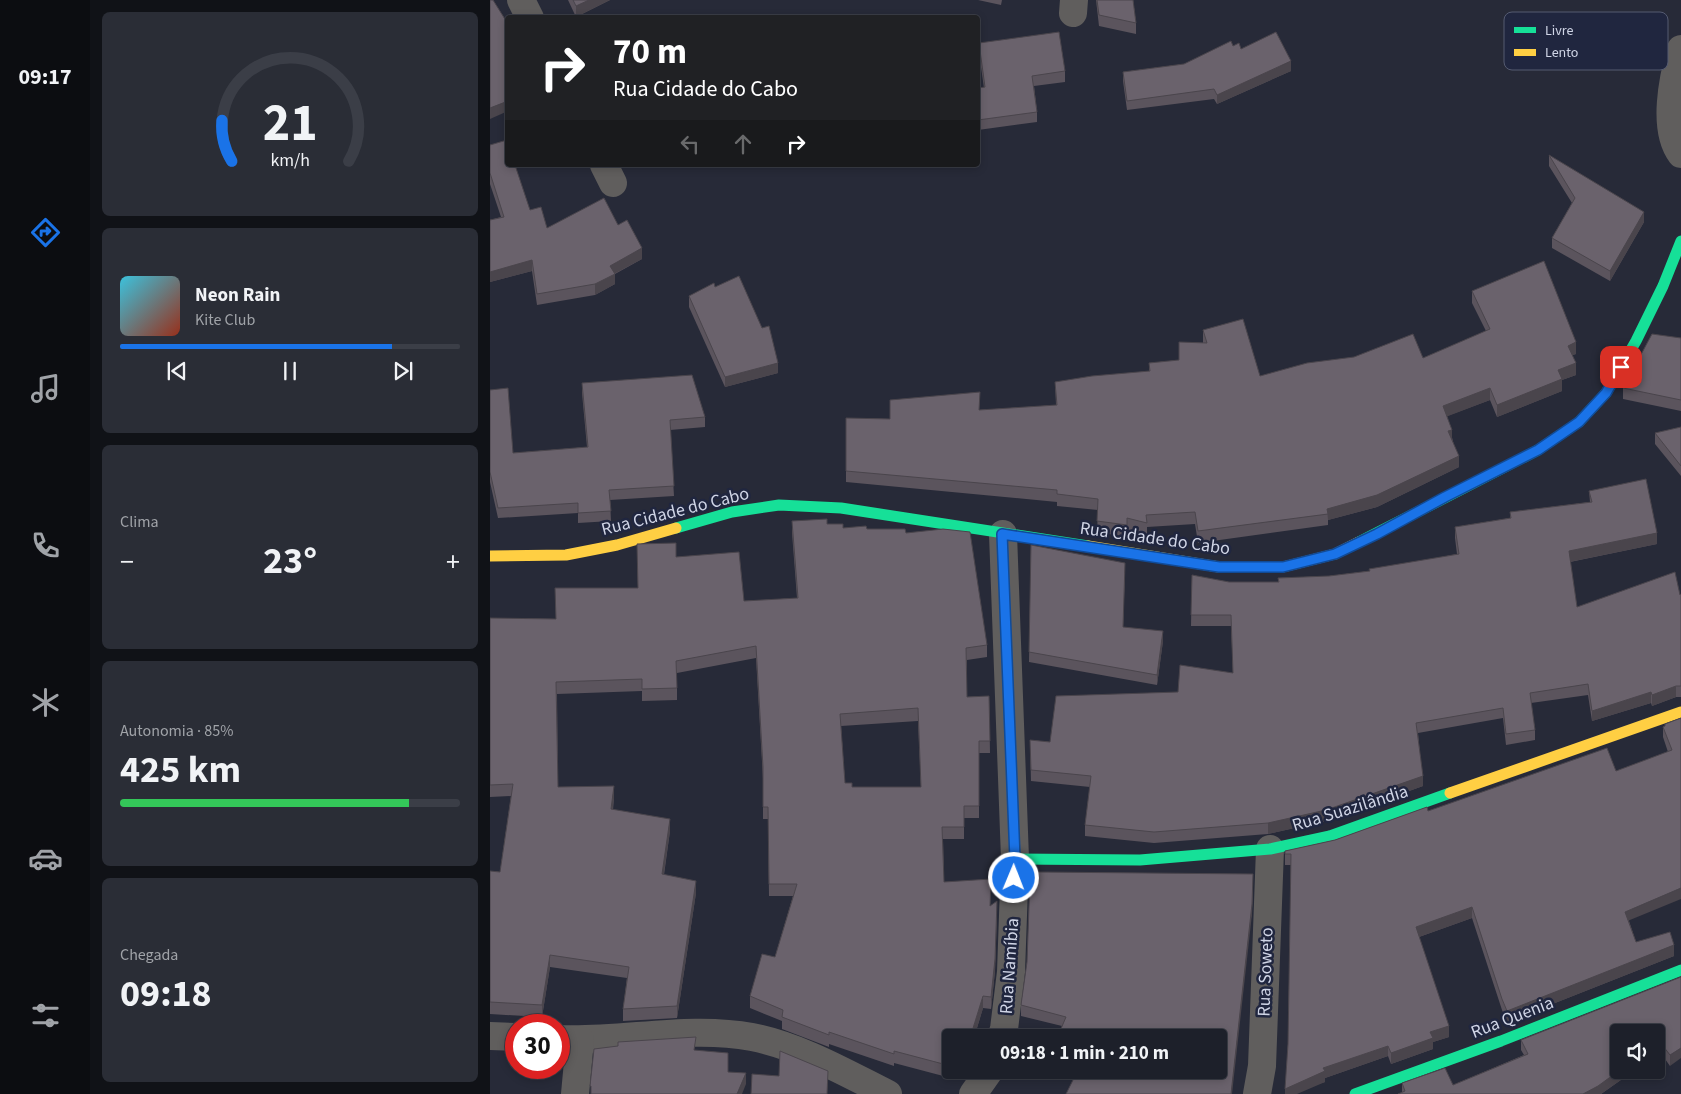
<!DOCTYPE html>
<html lang="pt">
<head>
<meta charset="utf-8">
<style>
  body { margin:0; font-family:"Source Sans 3",sans-serif; background:#2a2d36; color:#f1f3f6; height:100vh; display:flex; flex-direction:column; font-size:19px; white-space:nowrap }
  * { box-sizing:border-box; margin:0 }
  p { font-size:16px; color:#a0a3a8 }
  .icon { flex:none; width:28px; height:28px; fill:none; stroke:currentColor; stroke-width:2; stroke-linecap:round; stroke-linejoin:round }
  .map { position:relative; flex:1; overflow:hidden }
  .panel { display:flex; flex-direction:column; gap:12px; padding:12px; background:#101217; width:400px }
  .panel>* { flex:none }
  .top-card { position:absolute; left:15px; top:15px; width:475px; height:152px; border-radius:5px; box-shadow:0 2px 8px #0003,0 0 0 1px #3b3e47; background:#202124; color:#fff; overflow:hidden }
  .fabs { position:absolute; left:1120px; top:1024px; display:grid; gap:10px }
  .fabs a { display:grid; place-items:center; width:55px; height:55px; border-radius:5px; background:#1d202a; box-shadow:0 2px 8px #0003,0 0 0 1px #3b3e47; font-size:25px }
  .speed { position:absolute; left:15px; top:1014px; display:flex; gap:10px; font-size:25px; font-weight:700; text-align:center }
  .speed>* { display:grid; place-content:center; width:65px; height:65px; border-radius:50%; background:#1d202a; box-shadow:0 2px 8px #0003,0 0 0 1px #3b3e47; line-height:1 }
  .speed .limit { border:8px solid #d22; background:#fff; color:#111 }
  .pin { position:absolute; display:grid; place-items:center; width:42px; height:42px; color:#fff; margin:-21px; border-radius:10px; box-shadow:0 2px 8px #0006 }
  .me { position:absolute; width:55px; margin:-28px; rotate:1deg; stroke-linejoin:round; filter:drop-shadow(0 0 4px #0008) }
  .turn { display:flex; align-items:center; gap:18px; height:105px; padding:0 25px; font-size:22px }
  .turn .icon { width:65px; height:65px; stroke-width:2.5 }
  .turn b { display:block; font-size:35px; line-height:42px }
  .lanes { display:flex; align-items:center; height:48px; padding:0 25px; background:#0003; justify-content:center; gap:25px; direction:ltr }
  .lanes .off { opacity:.35 }
  .big { font-size:38px; font-weight:700; line-height:1.1 }
  .panel .card { flex:1; display:flex; flex-direction:column; justify-content:center; gap:8px; min-width:0; padding:0 18px; border-radius:8px; background:#2a2d36 }
  .panel .dial { align-items:center; gap:0 }
  .dial svg { height:130px; overflow:visible; fill:none; stroke:#3b3e47; stroke-width:7; stroke-linecap:round; text-anchor:middle }
  .dial text { fill:#f1f3f6; stroke:none }
  .song { display:flex; align-items:center; gap:15px }
  .cover { width:60px; height:60px; border-radius:8px; background:linear-gradient(135deg,hsl(190 70% 55%),hsl(10 70% 35%)) }
  .played { height:5px; border-radius:2px; background:linear-gradient(90deg,#1a73e8 80%,#3b3e47 80%) }
  .keys { display:flex; justify-content:space-around; direction:ltr }
  .heat { display:flex; justify-content:space-between; align-items:center; font-size:28px; direction:ltr }
  .charge { height:8px; border-radius:4px; background:linear-gradient(90deg,#34c759 85%,#3b3e47 0) }
  .trip { position:absolute; left:452px; top:1029px; width:285px; height:50px; border-radius:5px; background:#1d202a; box-shadow:0 2px 8px #0003,0 0 0 1px #3b3e47; font-weight:700; line-height:50px; text-align:center }
  main { display:flex; flex:1; min-height:0 }
  .tab-bar { display:flex; flex-direction:column; width:90px; justify-content:space-around; align-items:center; background:#0c0d11; color:#a0a3a8 }
  .tab-bar .icon { width:35px; height:35px }
  .tab-bar .current { color:#1a73e8 }
  .tab-bar b { font-size:22px; color:#f1f3f6 }
  .map>svg:first-child { display:block }
</style>
</head>
<body>
<main>
<nav class="tab-bar">
<b>09:17</b>
<svg class="icon current" aria-label="directions" viewBox="0 0 24 24"><path d="M12 3l9 9-9 9-9-9zM9 14v-3h6M13 9l2 2-2 2"/></svg>
<svg class="icon" aria-label="music" viewBox="0 0 24 24"><path d="M9 18V5l10-2v13"/><circle cx="6" cy="18" r="3"/><circle cx="16" cy="16" r="3"/></svg>
<svg class="icon" aria-label="phone" viewBox="0 0 24 24"><path d="M5 4h4l2 5-3 2q2 4 5 5l2-3 5 2v4C11 20 4 13 5 4z"/></svg>
<svg class="icon" aria-label="climate" viewBox="0 0 24 24"><path d="M12 3v18M4 7l16 10M4 17L20 7"/></svg>
<svg class="icon" aria-label="car" viewBox="0 0 24 24"><path d="M5 17H2v-5l4-1 3-4h7l3 4 3 1v5h-3M9 17h6M6 11h13"/><circle cx="7" cy="17" r="2"/><circle cx="17" cy="17" r="2"/></svg>
<svg class="icon" aria-label="filters" viewBox="0 0 24 24"><path d="M4 7h16M4 17h16"/><circle cx="9" cy="7" r="2"/><circle cx="15" cy="17" r="2"/></svg>
</nav>
<section class="panel">
<div class="card dial"><svg viewBox="0 0 100 80">
<path d="M14 69A42 42 0 1 1 86 69"/>
<path d="M14 69A42 42 0 0 1 8 44" stroke="#1a73e8"/>
<text x="50" y="56" font-size="32" font-weight="700">21</text>
<text x="50" y="72" font-size="11">km/h</text>
</svg></div>
<div class="card">
<div class="song"><i class="cover"></i><div><b>Neon Rain</b><p>Kite Club</p></div></div>
<div class="played"></div>
<div class="keys"><svg class="icon" aria-label="previous" viewBox="0 0 24 24"><path d="M18 5L8 12l10 7zM5 5v14"/></svg><svg class="icon" aria-label="pause" viewBox="0 0 24 24"><path d="M8 5v14M16 5v14"/></svg><svg class="icon" aria-label="next" viewBox="0 0 24 24"><path d="M6 5l10 7-10 7zM19 5v14"/></svg></div>
</div>
<div class="card"><p>Clima</p>
<div class="heat"><a>−</a><b class="big">23°</b><a>+</a></div>
</div>
<div class="card"><p>Autonomia · 85%</p><b class="big">425 km</b><div class="charge"></div></div>
<div class="card"><p>Chegada</p><b class="big">09:18</b></div>
</section>
<div class="map">
<svg width="1191" height="1094" viewBox="0 0 1191 1094">
  <rect width="100%" height="100%" fill="#272a38"/>
  <g fill="none" stroke-linecap="round" stroke-linejoin="round">
    <g stroke="#605e5d" stroke-width="28">
      <path d="M31,0L40,18"/>
      <path d="M583,13L584,0"/>
      <path d="M1191,49C1183,77 1172,129 1191,154"/>
      <path d="M114,165L123,183"/>
      <path d="M0,1036L26,1037"/>
      <path d="M511,1038L514,1029L521,972L525,859L513,534"/>
      <path d="M69,1039C132,1042 199,1025 262,1037C309,1046 356,1073 398,1094"/>
      <path d="M85,1094L90,1040"/>
      <path d="M483,1094L500,1070"/>
      <path d="M767,1094L772,1066L780,849"/>
    </g>
    <g stroke="#16e098" stroke-width="11">
      <path d="M186,528L242,512L289,505L351,508L598,546"/>
      <path d="M869,542L1048,450L1089,422L1116,393L1146,341L1173,286L1191,241"/>
      <path d="M525,859L650,860L780,849L840,836L960,793"/>
      <path d="M865,1094L1011,1041L1191,970"/>
    </g>
    <g stroke="#ffcf43" stroke-width="11">
      <path d="M598,546L729,567H793L845,554L869,542"/>
      <path d="M0,556L76,555L127,545L186,528"/>
      <path d="M960,793L1191,712"/>
    </g>
  </g>
  <g fill="#5b545d" fill-rule="evenodd">
    <path d="M78,0H120L86,17Z"/>
    <path d="M488,0H512L511,5Z"/>
    <path d="M606,0H643L646,23V34L609,26Z"/>
    <path d="M489,43L575,71V82L544,86L547,112V122L488,130V88H494L489,53Z"/>
    <path d="M743,46L801,71L727,104L724,99L637,110L633,81V72L694,64Z"/>
    <path d="M0,145L40,210L57,228L128,225L152,259L125,274V284L105,295L47,305L42,271L0,282V220L11,217L0,184Z"/>
    <path d="M1059,155L1154,222L1120,281L1062,248V238L1082,203L1059,166Z"/>
    <path d="M225,287L288,373L235,387L199,307V296Z"/>
    <path d="M982,291L1086,354L1082,355L1086,375L1072,380V391L1007,417L1000,400L957,416L969,467L887,507L838,520V525L708,543L705,524L657,527V534L637,530V537L607,532L608,510L567,506V502L356,482V418L400,419L489,410L566,405L565,382L659,371V363L689,360V342L713,343V330L770,376L933,358L996,331L982,303Z"/>
    <path d="M1191,338V411L1133,399V388Z"/>
    <path d="M92,383L215,417V427L180,430L184,496L120,500L121,521L88,523V513L8,518L0,482V390L23,453L97,447L92,393Z"/>
    <path d="M1191,427V476L1165,444V433Z"/>
    <path d="M1099,491L1167,544L1080,562L1087,607L1190,595L1191,594V697H1186L1162,706L1161,703L1102,721L1098,695L1041,703L1045,730V740L1016,745L1013,718L928,733L933,786L836,821L778,834L664,843L595,836V825L600,787L541,781L540,740L560,742L688,692L743,673L741,626H701L702,575L739,582H788V578L839,576L879,571L967,554L965,538V527L1020,518V512L1100,502Z"/>
    <path d="M302,521L337,524L353,528L377,529L416,533L497,645V657L477,660V697L499,696L500,753H489V818H474V839H453L454,882L501,906L507,913L505,971L501,1009L493,1008L484,1038H461L457,1077L404,1063V1066L339,1044V1047L292,1029V1021L260,1008V996L285,957L303,896H279L278,819H273V779L266,658L187,673V700L152,701V691L67,694L68,787L124,798L123,810L180,831L174,875L206,893L187,1018L133,1021V1009L137,978L60,967L52,1017L0,1014V871L10,872L21,796L0,797V618L66,619L148,588L147,544L186,557L254,601L307,598L302,533ZM428,721L431,787H362L355,783L351,726Z"/>
    <path d="M541,545L635,573L633,627L673,641L667,685L539,662Z"/>
    <path d="M1191,718L1139,921L1146,942L1184,956L1017,1022L1012,1010L982,918L929,937L959,1037L943,1042V1049L901,1064L898,1056L835,1078V1082L795,1094L798,1044L801,865H795V851L845,840L938,811L1126,771L1178,752L1173,737V727L1175,726V724Z"/>
    <path d="M763,884L762,914L729,1070L572,1026L531,1016V1005Z"/>
    <path d="M1191,977L1180,1066L1170,1052L1166,1055V1032L1129,1070H1145L1111,1094L912,1092V1083L963,1085L1034,1055L1031,1050V1040Z"/>
  </g>
  <g fill="#4a454c">
    <path d="M99,0H120L86,17V6Z"/>
    <path d="M801,61V71L727,104V95Z"/>
    <path d="M18,101V111L0,119V108Z"/>
    <path d="M1154,212V222L1120,281V271Z"/>
    <path d="M152,248V259L120,276V266Z"/>
    <path d="M42,260V271L0,282V272Z"/>
    <path d="M125,274V284L105,295V284Z"/>
    <path d="M1086,342V354L1078,357V346Z"/>
    <path d="M288,363V373L235,387V377Z"/>
    <path d="M1086,363V375L1072,380V391L1007,417V405L1068,370Z"/>
    <path d="M1000,388V400L953,418V406Z"/>
    <path d="M962,430V441L958,431Z"/>
    <path d="M969,456V467L887,507L838,520L837,509Z"/>
    <path d="M1167,533V544L1079,562V551Z"/>
    <path d="M673,631V641L667,685V675Z"/>
    <path d="M1186,686V697L1162,706V695Z"/>
    <path d="M1161,692V703L1102,721V711Z"/>
    <path d="M933,776V786L836,821L778,834V823Z"/>
    <path d="M124,786V798L121,821V809Z"/>
    <path d="M180,819V831L172,886V874Z"/>
    <path d="M763,874L762,914L742,1094H741Z"/>
    <path d="M206,881V893L187,1018V1006Z"/>
    <path d="M1191,888V899L1135,922V912Z"/>
    <path d="M507,901L505,971L501,1009V997Z"/>
    <path d="M982,907V918L926,938V927Z"/>
    <path d="M1184,945V956L1017,1022V1011Z"/>
    <path d="M60,955V967L52,1017V1005Z"/>
    <path d="M493,996V1008L484,1038H480Z"/>
    <path d="M959,1026V1037L943,1042V1049L901,1064V1053L940,1032Z"/>
    <path d="M1170,1042V1052L1166,1055V1045Z"/>
    <path d="M898,1046V1056L835,1078V1082L807,1094H795V1089L833,1068Z"/>
    <path d="M1191,1048V1058L1180,1066V1055Z"/>
    <path d="M461,1062V1070H467L457,1077V1065Z"/>
    <path d="M1130,1070H1145L1111,1094H1093Z"/>
    <path d="M256,1073V1084L252,1094H247Z"/>
  </g>
  <g fill="#6a626c" stroke="#4a454c" fill-rule="evenodd">
    <path d="M0,0H3L18,24V101L0,108Z"/>
    <path d="M83,0H99L86,6Z"/>
    <path d="M607,0H643L646,23L609,15Z"/>
    <path d="M569,32L575,71L542,76L547,112L488,120V88L495,87L489,43Z"/>
    <path d="M786,32L801,61L727,95L724,89L637,101L633,72L694,64L741,41L743,46L749,43L751,49Z"/>
    <path d="M17,140L18,142V165H25L40,210L51,207L57,228L114,198L128,225L137,220L152,248L120,266L125,274L105,284L47,294L42,260L0,272V220L14,217L0,173V145Z"/>
    <path d="M1059,155L1154,212L1120,271L1062,238L1085,198Z"/>
    <path d="M1054,261L1086,342L1078,346L1086,363L1068,370L1072,379L1007,405L1000,388L953,406L962,430L958,431L969,456L887,495L837,509L838,514L708,531L705,512L656,515L657,523L637,518V525L607,521L608,499L567,494V490L356,471V418L400,419V400L490,392L489,410L567,405L565,382L602,376L660,371L659,363L689,360V342L717,343L713,330L753,319L770,376L817,363L864,357L923,334L933,358L1000,329L982,291Z"/>
    <path d="M249,276L272,328L279,326L288,363L235,377L199,296L224,283L225,287Z"/>
    <path d="M1162,334L1191,338V400L1133,388Z"/>
    <path d="M202,375L215,417L180,420L184,486L119,490L121,511L88,513V503L8,508L0,472V390L18,388L23,453L98,447L92,383Z"/>
    <path d="M1191,427V466L1165,433Z"/>
    <path d="M1156,479L1167,533L1079,551L1087,607L1185,572L1190,595L1191,594V686H1186L1162,695L1161,692L1102,711L1098,684L1040,693L1045,730L1016,734L1013,708L926,723L933,776L836,810L778,823L664,832L595,825L601,776L541,770L540,740L560,742L566,696L688,692L690,665L743,673L741,615H701L702,575L739,582H789L788,578L839,576L880,571L879,569L969,554L965,527L1021,518L1020,512L1102,502L1099,491Z"/>
    <path d="M337,519V524H353V528L376,526L377,529H415L416,533L453,529L480,532L497,645L476,648L477,697L499,696L500,741H489V806H474V827H452L454,882L501,879L500,906L507,901L505,959L501,997L493,996L480,1038H461V1062L457,1065L404,1051V1054L339,1032V1035L292,1017L293,1010L260,996L272,954L285,957L307,884H279L278,807H273V767L266,646L186,661L187,688L152,689V679L66,682L68,787L124,786L121,809L180,819L172,874L206,881L187,1006L133,1009L139,967L60,955L52,1005L0,1002V871L10,872L23,784L0,785V618L66,619L65,588H148L147,544L186,543V557L249,552L254,601L308,598L302,521ZM428,708L431,787H362V783H355L350,714Z"/>
    <path d="M541,545L635,563L633,627L673,631L667,675L539,652Z"/>
    <path d="M1191,718V888L1135,912L1146,942L1180,932L1184,945L1017,1011L1012,999L982,907L926,927L959,1026L940,1032L943,1038L901,1053L898,1046L833,1068L835,1071L795,1089L798,1044L801,854H795V851L845,840L937,807L938,811L1117,748L1126,771L1182,750L1173,727L1175,726V724Z"/>
    <path d="M548,872L763,874L762,904L741,1094H576L588,1070H729V1038H567L576,1017L531,1005L537,962L540,879Z"/>
    <path d="M1191,977V1048L1180,1055L1170,1042L1166,1045V1032H1129V1070H1130L1108,1086L1093,1094H908L915,1091L912,1083L955,1068L963,1085L1038,1054L1031,1040Z"/>
    <path d="M206,1037L204,1050L238,1053V1072L256,1073L247,1094H101V1086H100L104,1049L128,1046V1042Z"/>
    <path d="M290,1051L338,1071L337,1094H261L262,1074L289,1076Z"/>
  </g>
  <g fill="none" stroke-linecap="round" stroke-linejoin="round">
    <g stroke="#114b97" stroke-width="12">
      <path id="route" d="M524,878L525,859L512,534L729,567H793L845,554L887,534L955,497L1048,450L1089,422L1116,393L1131,367"/>
    </g>
    <use href="#route" stroke="#1a73e8" stroke-width="9"/>
  </g>
  <g text-anchor="middle" stroke-width="5" stroke-linejoin="round" paint-order="stroke">
    <g font-size="18" fill="#d0d5e6" stroke="#20263f">
      <text transform="translate(185 511) rotate(-14)" y="6">Rua Cidade do Cabo</text>
      <text transform="translate(665 538) rotate(8)" y="6">Rua Cidade do Cabo</text>
      <text transform="translate(860 808) rotate(-17)" y="6">Rua Suazilândia</text>
      <text transform="translate(519 966) rotate(-86)" y="6">Rua Namíbia</text>
      <text transform="translate(775 972) rotate(-88)" y="6">Rua Soweto</text>
      <text transform="translate(1022 1017) rotate(-21)" y="6">Rua Quenia</text>
    </g>
  </g>
  <rect x="1014" y="12" width="164" height="58" rx="8" fill="#20263f" stroke="#555b71" stroke-width="1"/>
  <rect x="1024" y="27" width="22" height="6" fill="#16e098"/>
  <rect x="1024" y="49" width="22" height="7" fill="#ffcf43"/>
  <g font-size="14" fill="#d0d5e6">
    <text x="1055" y="35">Livre</text>
    <text x="1055" y="57">Lento</text>
  </g>
</svg>
<div class="fabs">
<a><svg class="icon" aria-label="sound" viewBox="0 0 24 24"><path d="M4 9h4l5-4v14l-5-4H4zM17 9q2 3 0 6"/></svg></a>
</div>
<div class="speed"><div class="limit">30</div></div>
<div class="pin" style="left:1131px;top:367px;background:#d93025"><svg class="icon" aria-label="arrive" viewBox="0 0 24 24"><path d="M6 21V4h12l-3 4 3 4H6"/></svg></div>
<svg class="me" style="left:524px;top:878px" viewBox="-20 -20 40 40"><circle r="17" fill="#1a73e8" stroke="#fff" stroke-width="3"/><path d="M0-11L8 9 0 5-8 9z" fill="#fff"/></svg>
<div class="trip">09:18 · 1 min · 210 m</div>
<div class="top-card">
<div class="turn"><svg class="icon" aria-label="right" viewBox="0 0 24 24"><path d="M7 20v-9h11M14 6l5 5-5 5"/></svg><div><b>70 m</b>Rua Cidade do Cabo</div></div>
<div class="lanes"><svg class="icon off" aria-label="left" viewBox="0 0 24 24"><path d="M17 20v-9H6M10 6l-5 5 5 5"/></svg><svg class="icon off" aria-label="ahead" viewBox="0 0 24 24"><path d="M12 20V5M6 11l6-6 6 6"/></svg><svg class="icon" aria-label="right" viewBox="0 0 24 24"><path d="M7 20v-9h11M14 6l5 5-5 5"/></svg></div>
</div>
</div>
</main>
</body>
</html>
